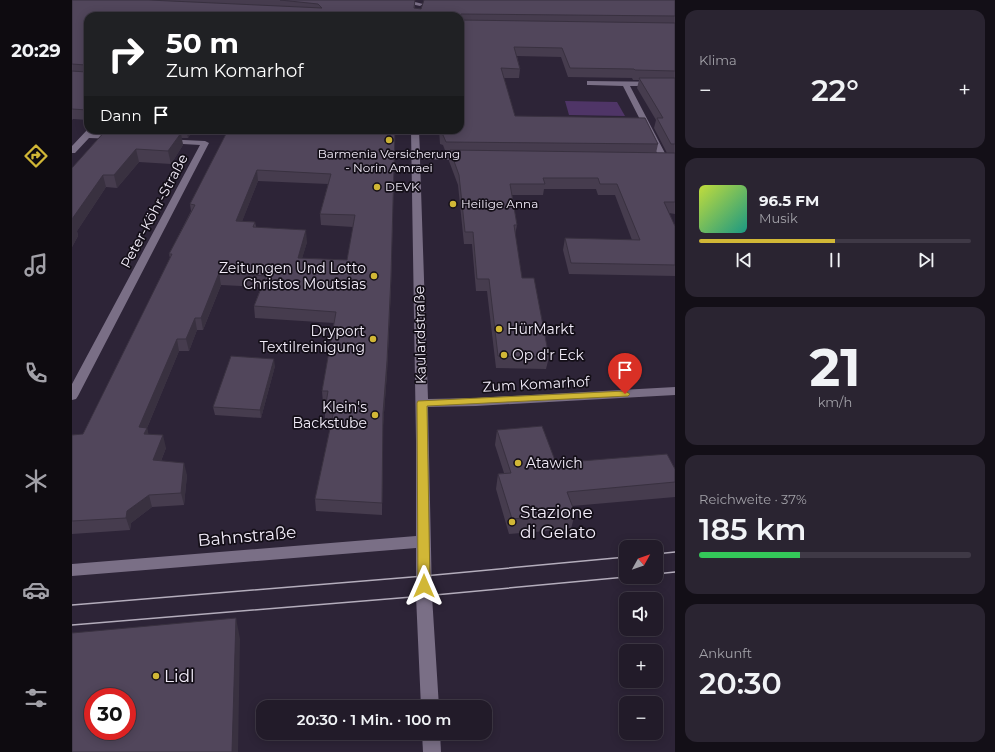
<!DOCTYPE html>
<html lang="de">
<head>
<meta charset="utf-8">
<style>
  body { margin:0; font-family:Montserrat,sans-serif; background:#2a2431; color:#f1f3f6; height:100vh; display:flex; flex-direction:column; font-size:15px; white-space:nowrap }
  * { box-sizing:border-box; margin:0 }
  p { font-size:13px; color:#a2a1a8 }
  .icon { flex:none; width:22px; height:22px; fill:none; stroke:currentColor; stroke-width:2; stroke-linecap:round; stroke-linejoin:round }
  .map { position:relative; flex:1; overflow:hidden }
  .drawer { display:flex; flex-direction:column; gap:10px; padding:10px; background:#130f17; width:320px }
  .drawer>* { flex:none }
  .hud { position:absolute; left:12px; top:12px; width:380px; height:122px; border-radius:12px; box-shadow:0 2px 10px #0003,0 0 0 1px #3f3946; background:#202124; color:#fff; overflow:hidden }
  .needle { width:26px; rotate:50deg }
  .controls { position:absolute; left:547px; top:540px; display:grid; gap:8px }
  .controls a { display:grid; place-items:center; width:44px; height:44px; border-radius:8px; background:#221b29; box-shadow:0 2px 10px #0003,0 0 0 1px #3f3946; font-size:20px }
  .speed { position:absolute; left:12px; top:688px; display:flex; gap:8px; font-size:20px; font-weight:700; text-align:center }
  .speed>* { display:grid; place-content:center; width:52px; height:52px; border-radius:50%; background:#221b29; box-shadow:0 2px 10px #0003,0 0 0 1px #3f3946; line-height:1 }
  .speed .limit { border:6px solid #d22; background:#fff; color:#111 }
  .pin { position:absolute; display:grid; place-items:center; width:34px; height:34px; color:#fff; margin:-41px -17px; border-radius:50% 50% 50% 0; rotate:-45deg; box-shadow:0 0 4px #0007 }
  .pin .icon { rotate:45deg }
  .me { position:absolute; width:44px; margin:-22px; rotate:0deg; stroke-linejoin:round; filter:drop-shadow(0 0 3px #0008) }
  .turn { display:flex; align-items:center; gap:14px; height:84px; padding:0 16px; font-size:18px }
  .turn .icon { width:52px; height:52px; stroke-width:2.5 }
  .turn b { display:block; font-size:28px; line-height:34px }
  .then { display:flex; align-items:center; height:38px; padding:0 16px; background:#0003; gap:8px; font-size:15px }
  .big { font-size:30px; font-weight:600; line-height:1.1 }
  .drawer .tile { flex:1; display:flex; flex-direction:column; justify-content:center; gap:6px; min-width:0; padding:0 14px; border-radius:12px; background:#2a2431 }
  .drawer .dial { align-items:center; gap:0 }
  .dial b { font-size:52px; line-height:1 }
  .song { display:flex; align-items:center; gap:12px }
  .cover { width:48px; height:48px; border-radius:6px; background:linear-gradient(135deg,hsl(70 70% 55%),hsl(170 70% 35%)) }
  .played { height:4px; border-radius:2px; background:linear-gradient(90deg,#d1b736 50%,#3f3946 50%) }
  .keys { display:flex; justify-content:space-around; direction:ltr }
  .heat { display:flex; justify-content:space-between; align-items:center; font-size:22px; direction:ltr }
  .charge { height:6px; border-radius:3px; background:linear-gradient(90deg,#34c759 37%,#3f3946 0) }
  .trip { position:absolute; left:184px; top:700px; width:236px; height:40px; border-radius:12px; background:#221b29; box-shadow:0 2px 10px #0003,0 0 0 1px #3f3946; font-weight:600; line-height:40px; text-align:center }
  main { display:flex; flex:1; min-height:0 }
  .tabs { display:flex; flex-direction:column; width:72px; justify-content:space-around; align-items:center; background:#0e0b10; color:#a2a1a8 }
  .tabs .icon { width:28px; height:28px }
  .tabs .selected { color:#d1b736 }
  .tabs b { font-size:18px; color:#f1f3f6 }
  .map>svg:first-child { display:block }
</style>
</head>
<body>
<main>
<nav class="tabs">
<b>20:29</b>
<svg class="icon selected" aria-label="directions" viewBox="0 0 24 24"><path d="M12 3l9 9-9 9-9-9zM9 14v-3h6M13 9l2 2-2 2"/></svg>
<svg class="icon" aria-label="music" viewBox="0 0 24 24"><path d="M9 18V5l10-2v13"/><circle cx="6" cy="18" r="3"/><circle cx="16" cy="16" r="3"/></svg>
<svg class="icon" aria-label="phone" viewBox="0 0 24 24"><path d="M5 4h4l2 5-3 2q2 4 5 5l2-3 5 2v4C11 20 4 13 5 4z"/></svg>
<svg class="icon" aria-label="climate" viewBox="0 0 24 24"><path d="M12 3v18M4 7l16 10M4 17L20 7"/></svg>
<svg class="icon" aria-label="car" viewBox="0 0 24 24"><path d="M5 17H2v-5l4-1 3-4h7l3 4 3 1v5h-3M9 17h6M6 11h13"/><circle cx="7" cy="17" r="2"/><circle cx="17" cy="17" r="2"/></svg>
<svg class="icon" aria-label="filters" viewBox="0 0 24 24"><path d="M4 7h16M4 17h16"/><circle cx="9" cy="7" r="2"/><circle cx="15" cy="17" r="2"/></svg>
</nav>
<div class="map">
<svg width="603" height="752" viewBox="0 0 603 752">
  <rect width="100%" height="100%" fill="#2d2437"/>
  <path fill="#4f3567" d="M493,101L545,102L553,116L497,115Z"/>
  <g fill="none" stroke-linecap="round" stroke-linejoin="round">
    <g fill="#7a6f86" fill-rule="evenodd">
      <path d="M321,0H335L351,4L348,6Z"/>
      <path d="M515,81L603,82V86H558L596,159L595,161L592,162L588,159L551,86L518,85H515Z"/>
      <path d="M16,129V130H23L21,133L44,135L48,137L44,139L17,138L3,153H0V146Z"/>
      <path d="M339,130H347L348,154H394L398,157L394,160L348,159L356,399L404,398L603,387V395L404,406L356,407L360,596L367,707H349L344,596V548L0,576V564L344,536V441Z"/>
      <path d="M91,139L133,141L137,143L6,396L4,399L0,400V384L128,145L94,143H91Z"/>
      <path d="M350,733H368L369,752H351Z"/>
    </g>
    <g stroke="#b4adbc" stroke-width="1.5">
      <path d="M584,554L603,552"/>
      <path d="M584,574L603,572"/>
      <path d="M0,605L352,576L554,557"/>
      <path d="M0,625L352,596L554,577"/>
    </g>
  </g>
  <g fill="#463c4e" fill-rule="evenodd">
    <path d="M0,0H347H343V8L349,9L603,0V214L597,213L603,226V276L497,274L491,250L493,238L560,240L543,195H526L524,189H472L471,195H440L445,225L443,235L450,278L477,357L474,369L424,368L415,291H404L400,244H392L386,185L377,161L378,153H374L371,145L368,144L367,130H388V16H16V120L1,119L0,120ZM445,56L489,57L496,77L560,78L561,80H567L565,88L584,120L582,128L595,153H584L586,144L443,116L432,78H447L448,69Z"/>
    <path d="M34,130H121L116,138H109L111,145L99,164L67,162L45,188L34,187L5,231L6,236L0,247V168Z"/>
    <path d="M156,130H323L319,288L315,373L311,426L310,515L244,511L243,499L259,423L253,422V410L254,403H251L250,391L262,323L183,318L182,306L189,287L149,285L131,330H125L117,351H107L75,428L76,434L94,448L89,461L115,475L112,505L80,507L59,523L58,530L0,534V435L11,434L98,258L97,254L119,211L118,204ZM186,181L256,184L248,214L249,225L281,227L275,260L230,258L235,242L184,227L183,222L170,221Z"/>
    <path d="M203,366L189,418L143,415L141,407Z"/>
    <path d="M425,430L484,463L603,469V497L500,506L503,513L499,529L437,534L424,489L426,474L432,473L423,445Z"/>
  </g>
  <g fill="#393140">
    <path d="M114,130H121L116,138Z"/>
    <path d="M109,133L111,145L99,164L96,151Z"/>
    <path d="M64,149L67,162L45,188L42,175Z"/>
    <path d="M185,170L186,181L166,232L164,221Z"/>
    <path d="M31,175L34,187L5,231L6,236L0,247V219Z"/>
    <path d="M234,230L235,242L227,269L226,258Z"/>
    <path d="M147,273L149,285L131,330L129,318Z"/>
    <path d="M319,288L315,373L311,426L310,515L311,413Z"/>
    <path d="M123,318L125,330L117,351L114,339Z"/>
    <path d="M105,339L107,351L75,428L78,440L70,439L67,427Z"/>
    <path d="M202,359L203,366L189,418L188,410Z"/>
    <path d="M91,435L94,448L84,473L81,460Z"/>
    <path d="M112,463L115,475L112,505L109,493Z"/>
    <path d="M77,495L80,507L59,523L58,530L54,518L55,511Z"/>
    <path d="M164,618L168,639L166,752H160Z"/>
  </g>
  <g fill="#51465b" stroke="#393140" fill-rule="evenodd">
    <path d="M0,0H77L250,8L246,4L208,0H343L342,8L349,9L352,0H603V16L389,14L387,16H16V75L14,77L16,78V110L0,109V71L14,72L15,67L14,65L0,64Z"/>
    <path d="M388,20L603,23V71L563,70L562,69L498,68L490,48L442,47L448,69L429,68L443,116L573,118L586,144L374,142L371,135L369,134V130H388Z"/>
    <path d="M567,78H603V144H599L585,118H591Z"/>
    <path d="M34,130H55L109,133L96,151L64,149L42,175H31L0,219V168Z"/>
    <path d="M156,130H323L319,276L315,361L311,413L310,503L243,499L262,410H253L256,391H250L264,312L182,306L194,276L147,273L129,318H123L114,339H105L67,427L75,428L72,434L91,435L81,460L112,463L109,493L77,495L55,511L54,518L0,521V435L11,434L100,254H97L123,205L118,204ZM185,170L259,174L248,214L283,215L275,260L226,258L234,230L181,227L183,222L164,221Z"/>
    <path d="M378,150L603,153V202H592L603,226V265L499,263L493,238L568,240L545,184H528L526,178H471L473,184H438L445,225H442L450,278H462L477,357L426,356L417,279H405L401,232H393L387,175Z"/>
    <path d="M159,356L202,359L188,410L141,407Z"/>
    <path d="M470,426L484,463L595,454L603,469V482L495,492L503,513L440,519L426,474L439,473L425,430Z"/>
    <path d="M164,618L160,752H0V633ZM21,697H55V731H21Z"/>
  </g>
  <path fill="#d1b736" stroke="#887723" d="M553,391L558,394L556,396L355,406L358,586L356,590L352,591L348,590L346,586L345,403L346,401Z"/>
  <g fill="#d1b736" stroke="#140f18" stroke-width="1.5">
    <circle cx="317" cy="140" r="4"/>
    <circle cx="305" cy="187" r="4"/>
    <circle cx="381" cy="204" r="4"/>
    <circle cx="302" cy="276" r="4"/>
    <circle cx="427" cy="329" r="4"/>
    <circle cx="301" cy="339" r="4"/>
    <circle cx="432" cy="355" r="4"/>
    <circle cx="303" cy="415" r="4"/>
    <circle cx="446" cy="463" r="4"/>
    <circle cx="440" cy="522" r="4"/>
    <circle cx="84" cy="676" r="4"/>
  </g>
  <g text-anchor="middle" stroke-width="3.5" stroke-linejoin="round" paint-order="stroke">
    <g font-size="12" fill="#f2ecf9" stroke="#140f18" text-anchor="start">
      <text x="317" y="158" text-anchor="middle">Barmenia Versicherung<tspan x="317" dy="14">- Norin Amraei</tspan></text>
      <text x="313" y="191">DEVK</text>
      <text x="389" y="208">Heilige Anna</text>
    </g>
    <g font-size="14" fill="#f2ecf9" stroke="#140f18">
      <text transform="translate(82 211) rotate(-62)" y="5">Peter-Köhr-Straße</text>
      <text transform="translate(348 335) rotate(-91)" y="5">Kaulardstraße</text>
      <text transform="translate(464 384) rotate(-3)" y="5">Zum Komarhof</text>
    </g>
    <g font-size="14" fill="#f2ecf9" stroke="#140f18" text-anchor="end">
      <text x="294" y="273">Zeitungen Und Lotto<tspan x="294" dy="16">Christos Moutsias</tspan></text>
      <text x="435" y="334" text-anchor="start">HürMarkt</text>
      <text x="293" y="336">Dryport<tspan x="293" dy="16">Textilreinigung</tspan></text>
      <text x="440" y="360" text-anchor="start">Op d'r Eck</text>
      <text x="295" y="412">Klein's<tspan x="295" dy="16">Backstube</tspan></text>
      <text x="454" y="468" text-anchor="start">Atawich</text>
    </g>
    <g font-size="17" fill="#f2ecf9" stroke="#140f18" text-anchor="start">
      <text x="448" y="518">Stazione<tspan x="448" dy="20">di Gelato</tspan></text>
      <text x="92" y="682">Lidl</text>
    </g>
    <g font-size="17" fill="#f2ecf9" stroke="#140f18">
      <text transform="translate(175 536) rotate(-5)" y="6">Bahnstraße</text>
    </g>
  </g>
</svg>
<div class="controls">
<a><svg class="needle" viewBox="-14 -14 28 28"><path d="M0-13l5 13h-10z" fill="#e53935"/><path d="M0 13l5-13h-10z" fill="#a2a1a8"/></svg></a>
<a><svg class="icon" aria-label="sound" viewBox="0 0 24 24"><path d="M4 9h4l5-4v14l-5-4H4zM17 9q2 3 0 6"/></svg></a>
<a>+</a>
<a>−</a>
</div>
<div class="speed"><div class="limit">30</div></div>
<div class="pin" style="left:553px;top:394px;background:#d93025"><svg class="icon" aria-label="arrive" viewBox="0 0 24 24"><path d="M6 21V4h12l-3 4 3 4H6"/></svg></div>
<svg class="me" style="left:352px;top:586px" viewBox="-20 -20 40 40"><path d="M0-17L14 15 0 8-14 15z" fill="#d1b736" stroke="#fff" stroke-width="4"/></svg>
<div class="trip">20:30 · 1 Min. · 100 m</div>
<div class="hud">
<div class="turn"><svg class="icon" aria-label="right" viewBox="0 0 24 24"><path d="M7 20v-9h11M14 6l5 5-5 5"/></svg><div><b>50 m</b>Zum Komarhof</div></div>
<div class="then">Dann<svg class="icon" aria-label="arrive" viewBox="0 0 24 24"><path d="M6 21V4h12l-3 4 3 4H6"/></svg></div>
</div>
</div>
<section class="drawer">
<div class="tile"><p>Klima</p>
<div class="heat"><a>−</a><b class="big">22°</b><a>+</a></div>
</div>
<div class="tile">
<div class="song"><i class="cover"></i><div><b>96.5 FM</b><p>Musik</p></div></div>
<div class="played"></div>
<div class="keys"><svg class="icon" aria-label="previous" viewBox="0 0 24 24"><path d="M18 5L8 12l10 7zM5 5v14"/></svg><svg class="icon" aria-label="pause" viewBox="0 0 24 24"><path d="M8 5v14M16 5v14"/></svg><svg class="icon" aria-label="next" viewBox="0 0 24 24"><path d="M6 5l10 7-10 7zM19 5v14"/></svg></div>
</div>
<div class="tile dial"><b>21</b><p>km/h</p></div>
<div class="tile"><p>Reichweite · 37%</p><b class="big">185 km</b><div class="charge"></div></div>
<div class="tile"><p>Ankunft</p><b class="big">20:30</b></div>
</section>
</main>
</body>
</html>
